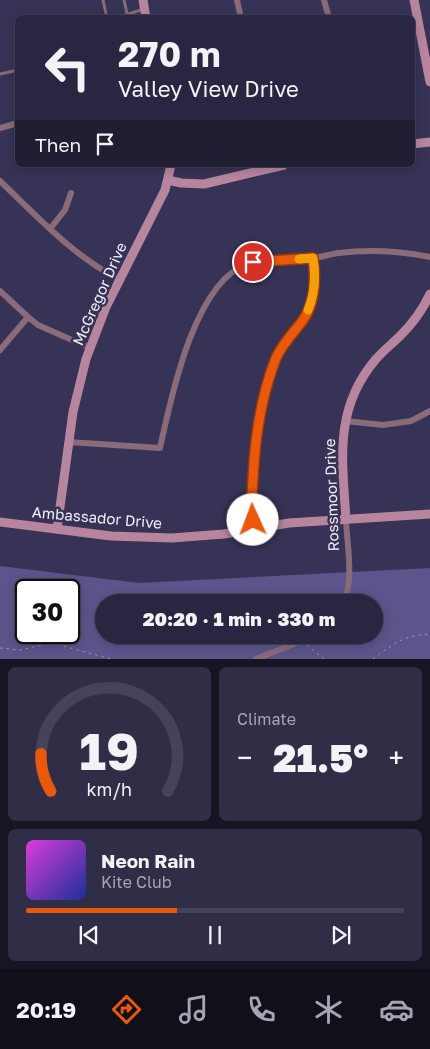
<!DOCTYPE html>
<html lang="en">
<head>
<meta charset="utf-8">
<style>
  body { margin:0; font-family:"Golos Text",sans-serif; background:#302e47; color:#f1f3f6; height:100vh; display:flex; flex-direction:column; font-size:19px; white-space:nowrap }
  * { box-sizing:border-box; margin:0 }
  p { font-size:16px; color:#a5a5b1 }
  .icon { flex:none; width:28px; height:28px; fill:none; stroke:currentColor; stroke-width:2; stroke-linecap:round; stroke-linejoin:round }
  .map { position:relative; height:659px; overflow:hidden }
  .side { display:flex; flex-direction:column; gap:8px; padding:8px; background:#161523; flex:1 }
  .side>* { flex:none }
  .banner { position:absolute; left:15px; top:15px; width:400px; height:152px; border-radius:8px; box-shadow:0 2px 12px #0003,0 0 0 1px #444359; background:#282640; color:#f1f3f6; overflow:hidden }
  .speed { position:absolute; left:15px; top:579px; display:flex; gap:10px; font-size:25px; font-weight:700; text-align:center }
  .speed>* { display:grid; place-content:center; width:65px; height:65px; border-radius:50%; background:#282640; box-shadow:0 2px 12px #0003,0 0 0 1px #444359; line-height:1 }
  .speed .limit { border:2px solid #111; border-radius:8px; background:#fff; color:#111 }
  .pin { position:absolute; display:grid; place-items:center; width:42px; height:42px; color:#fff; margin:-21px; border:2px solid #fff; border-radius:50%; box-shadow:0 1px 5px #0007 }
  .me { position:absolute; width:55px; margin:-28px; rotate:358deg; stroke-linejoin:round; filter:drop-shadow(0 0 4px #0008) }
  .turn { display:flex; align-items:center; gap:18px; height:105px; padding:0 20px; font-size:22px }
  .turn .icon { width:65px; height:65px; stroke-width:2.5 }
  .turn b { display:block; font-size:35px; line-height:42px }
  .then { display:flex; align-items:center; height:48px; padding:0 20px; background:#0003; gap:10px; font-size:19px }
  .big { font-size:38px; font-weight:800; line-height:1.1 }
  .side .widget { flex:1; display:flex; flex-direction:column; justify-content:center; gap:8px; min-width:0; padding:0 18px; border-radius:8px; background:#302e47 }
  .side .dial { align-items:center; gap:0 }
  .dial svg { height:130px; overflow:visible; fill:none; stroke:#444359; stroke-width:7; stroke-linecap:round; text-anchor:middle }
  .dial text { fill:#f1f3f6; stroke:none }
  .song { display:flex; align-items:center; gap:15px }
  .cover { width:60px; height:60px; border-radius:8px; background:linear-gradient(135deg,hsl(300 70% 55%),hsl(230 70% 35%)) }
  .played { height:5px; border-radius:2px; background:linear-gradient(90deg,#ea580c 40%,#444359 40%) }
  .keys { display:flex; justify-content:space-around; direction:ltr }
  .heat { display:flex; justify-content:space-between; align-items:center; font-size:28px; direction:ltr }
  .side .tiles { flex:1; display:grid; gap:8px; grid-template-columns:1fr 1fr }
  .widget:last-child { grid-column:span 2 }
  .trip { position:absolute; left:95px; top:594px; width:288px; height:50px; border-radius:25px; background:#282640; box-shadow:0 2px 12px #0003,0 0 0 1px #444359; font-weight:800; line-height:50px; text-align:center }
  .menu { display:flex; height:80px; justify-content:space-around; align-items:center; background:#100f1a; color:#a5a5b1 }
  .menu .icon { width:35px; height:35px }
  .menu .current { color:#ea580c }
  .menu b { font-size:22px; color:#f1f3f6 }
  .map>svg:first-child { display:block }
</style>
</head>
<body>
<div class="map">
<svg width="430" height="659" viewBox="0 0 430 659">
  <rect width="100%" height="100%" fill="#363356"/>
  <path fill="#5b558b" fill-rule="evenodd" d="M0,566L139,583L430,568V659H0ZM26,590H69V632H26ZM104,602H374V635H104Z"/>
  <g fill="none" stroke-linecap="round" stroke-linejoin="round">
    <g stroke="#9795ad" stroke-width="1" stroke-dasharray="2.5 4" stroke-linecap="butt">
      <path d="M307,645L324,659"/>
      <path d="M0,648L20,650L52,643L111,659"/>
      <path d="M373,659C395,643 402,636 430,634"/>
    </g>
    <g stroke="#896b7a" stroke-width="3">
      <path d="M103,0L107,18"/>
      <path d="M124,0L128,18"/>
      <path d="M116,18L144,9"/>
      <path d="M0,74L18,70"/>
    </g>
    <g stroke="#896b7a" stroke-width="6">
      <path d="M237,0L241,18"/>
      <path d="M324,0L329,18"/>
      <path d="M0,128L18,123"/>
      <path d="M0,181C37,216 73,256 120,280"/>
      <path d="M50,229L65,210L71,193"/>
      <path d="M0,291L28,317L38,325L90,348"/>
      <path d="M0,350L28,317"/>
      <path d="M345,421L383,425L411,421L430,411"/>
      <path d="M68,442L160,448C171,398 194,281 249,263C267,257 293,261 313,258C322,257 330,254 339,253C370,249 400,251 430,257"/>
      <path d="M254,528C248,475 255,416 273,366C281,345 292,338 303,321C315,302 316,279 313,258"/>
      <path d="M344,602C354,577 347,546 346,519"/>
      <path d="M256,659L316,635"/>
    </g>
    <g stroke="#b7869e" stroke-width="9">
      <path d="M143,0L146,18"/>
      <path d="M414,0L430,82"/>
      <path d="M412,144L430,142"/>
      <path d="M168,180L181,183L204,184L284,165"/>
      <path d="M346,519C342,459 334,408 376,359C384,350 393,343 401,335C413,323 423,309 430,294"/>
      <path d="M0,522L111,536L172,538L224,534L289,523L430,514"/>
      <path d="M57,529L73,412L86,359L106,307L165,190L171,165"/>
    </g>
  </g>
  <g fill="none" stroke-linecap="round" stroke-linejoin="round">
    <g stroke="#983908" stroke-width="12">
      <path id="route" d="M253,520C251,505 252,492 253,478C255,437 261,396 276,358C282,345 291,335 300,324C315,306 316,280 313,258L253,262"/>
    </g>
    <use href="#route" stroke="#ea580c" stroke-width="9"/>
    <path stroke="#f59e0b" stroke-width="9" d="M299,259L313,258C316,276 315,293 308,310"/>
  </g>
  <g text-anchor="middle" stroke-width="5" stroke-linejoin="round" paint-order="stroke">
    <g font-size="15" fill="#efeffd" stroke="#363356">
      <text transform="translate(100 294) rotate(-66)" y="5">McGregor Drive</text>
      <text transform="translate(332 495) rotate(-92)" y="5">Rossmoor Drive</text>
      <text transform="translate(97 518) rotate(5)" y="5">Ambassador Drive</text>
    </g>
  </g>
</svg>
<div class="speed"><div class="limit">30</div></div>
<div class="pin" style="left:253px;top:262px;background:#d93025"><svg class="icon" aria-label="arrive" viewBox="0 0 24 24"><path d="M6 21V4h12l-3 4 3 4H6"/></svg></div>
<svg class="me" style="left:253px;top:520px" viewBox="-20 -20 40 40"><circle r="19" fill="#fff"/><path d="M0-13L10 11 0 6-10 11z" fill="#ea580c"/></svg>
<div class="trip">20:20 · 1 min · 330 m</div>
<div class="banner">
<div class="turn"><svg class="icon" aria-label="left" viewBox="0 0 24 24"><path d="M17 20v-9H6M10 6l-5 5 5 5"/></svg><div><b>270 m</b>Valley View Drive</div></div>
<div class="then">Then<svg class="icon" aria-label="arrive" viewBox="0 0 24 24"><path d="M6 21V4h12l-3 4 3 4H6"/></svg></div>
</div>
</div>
<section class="side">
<div class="tiles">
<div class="widget dial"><svg viewBox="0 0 100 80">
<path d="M14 69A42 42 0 1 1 86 69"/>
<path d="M14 69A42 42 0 0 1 8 46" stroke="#ea580c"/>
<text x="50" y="56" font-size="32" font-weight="700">19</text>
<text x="50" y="72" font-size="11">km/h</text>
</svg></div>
<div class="widget"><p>Climate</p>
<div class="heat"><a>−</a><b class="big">21.5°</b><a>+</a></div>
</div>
<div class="widget">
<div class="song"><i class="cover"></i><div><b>Neon Rain</b><p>Kite Club</p></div></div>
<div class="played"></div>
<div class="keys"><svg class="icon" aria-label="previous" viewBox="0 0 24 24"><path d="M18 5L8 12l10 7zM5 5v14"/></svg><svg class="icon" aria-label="pause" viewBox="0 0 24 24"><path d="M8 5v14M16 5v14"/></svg><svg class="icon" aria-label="next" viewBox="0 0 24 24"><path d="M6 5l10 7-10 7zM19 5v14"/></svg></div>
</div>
</div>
</section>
<nav class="menu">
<b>20:19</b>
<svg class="icon current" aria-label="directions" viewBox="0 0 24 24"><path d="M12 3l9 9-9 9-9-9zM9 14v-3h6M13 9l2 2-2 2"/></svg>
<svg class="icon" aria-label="music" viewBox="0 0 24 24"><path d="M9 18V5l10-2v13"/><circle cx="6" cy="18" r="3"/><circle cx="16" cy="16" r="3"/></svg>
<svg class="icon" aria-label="phone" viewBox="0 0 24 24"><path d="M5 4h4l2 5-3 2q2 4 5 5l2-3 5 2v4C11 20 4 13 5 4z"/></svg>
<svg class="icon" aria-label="climate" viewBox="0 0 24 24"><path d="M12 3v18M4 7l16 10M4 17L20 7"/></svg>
<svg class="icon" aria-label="car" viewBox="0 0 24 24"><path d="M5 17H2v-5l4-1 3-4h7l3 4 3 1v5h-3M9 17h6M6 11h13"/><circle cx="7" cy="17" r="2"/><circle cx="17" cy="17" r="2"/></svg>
</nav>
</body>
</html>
